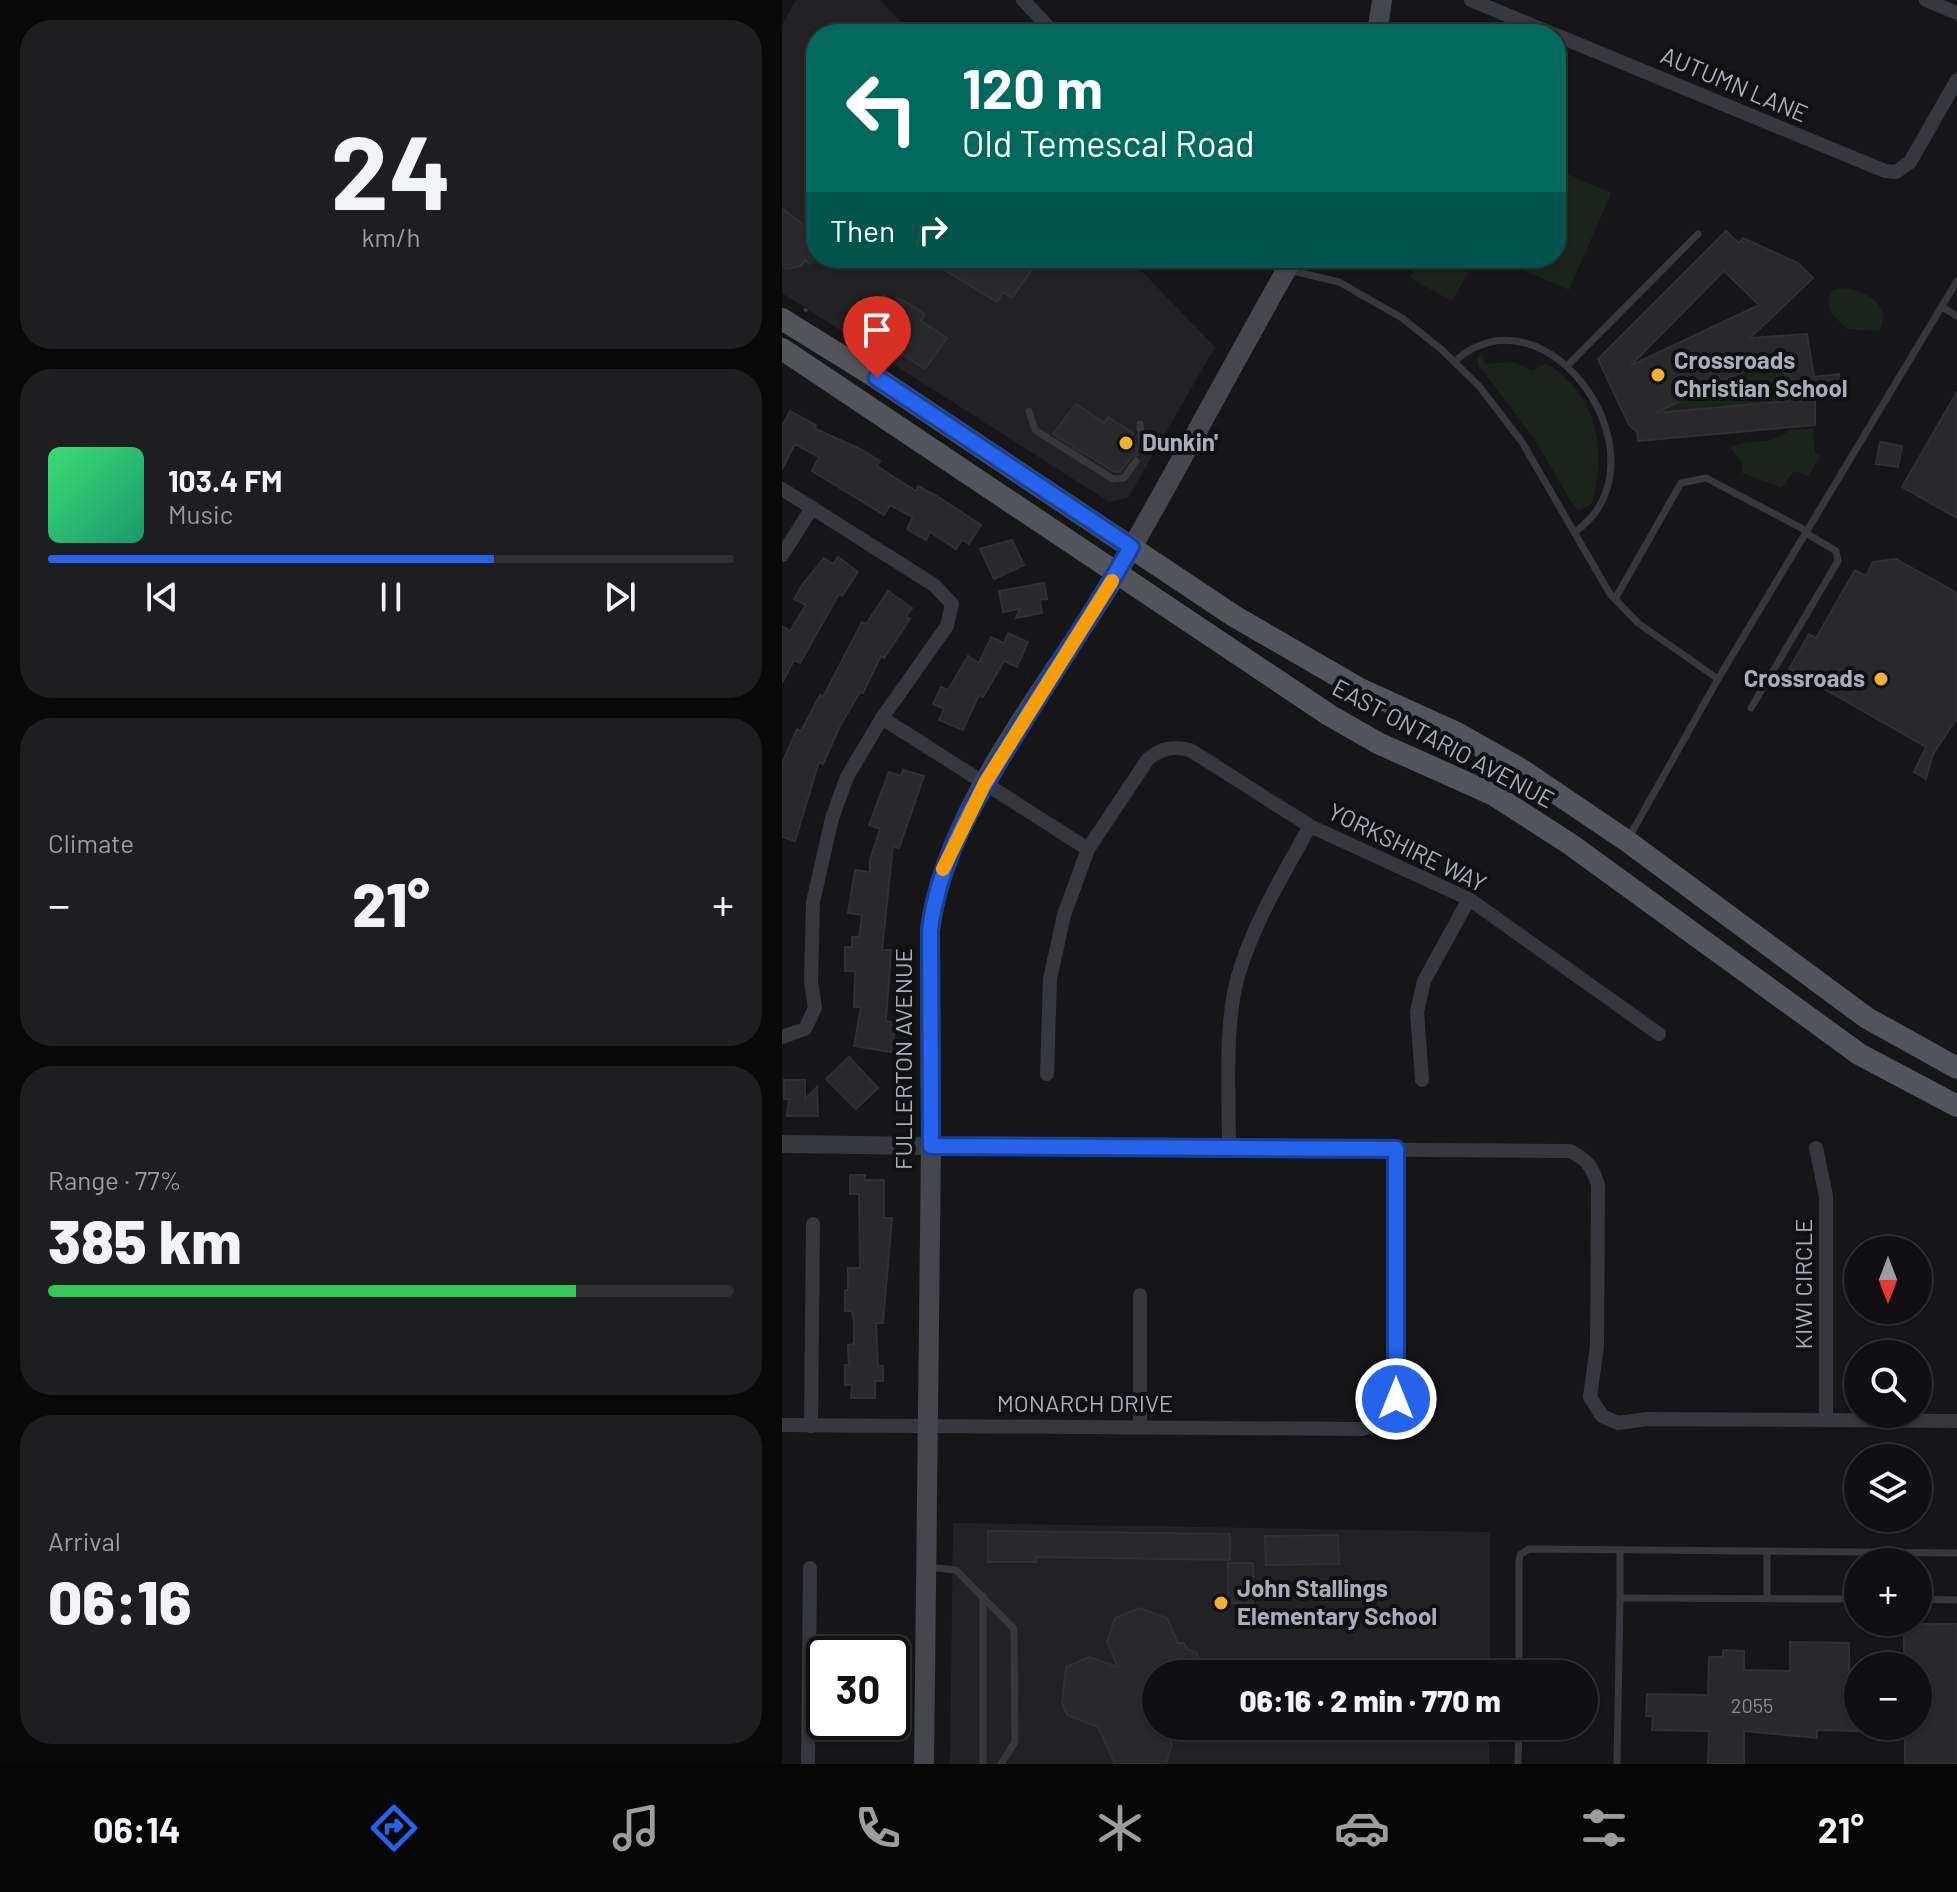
<!DOCTYPE html>
<html lang="en">
<head>
<meta charset="utf-8">
<style>
  body { margin:0; font-family:Barlow,sans-serif; background:#1e1e20; color:#f1f3f6; height:100vh; display:flex; flex-direction:column; font-size:30px; white-space:nowrap }
  * { box-sizing:border-box; margin:0 }
  p { font-size:26px; color:#9c9d9f }
  .icon { flex:none; width:44px; height:44px; fill:none; stroke:currentColor; stroke-width:2; stroke-linecap:round; stroke-linejoin:round }
  .map { position:relative; flex:1; overflow:hidden }
  .panel { display:flex; flex-direction:column; gap:20px; padding:20px; background:#09090a; width:782px }
  .panel>* { flex:none }
  .top-card { position:absolute; left:24px; top:24px; width:760px; height:244px; border-radius:32px; box-shadow:0 2px 6px #0004,0 0 0 2px #303032; background:#00695c; color:#fff; overflow:hidden }
  .needle { width:52px; rotate:180deg }
  .fabs { position:absolute; left:1062px; top:1236px; display:grid; gap:16px }
  .fabs a { display:grid; place-items:center; width:88px; height:88px; border-radius:50%; background:#101012; box-shadow:0 2px 6px #0004,0 0 0 2px #303032; font-size:40px }
  .speed { position:absolute; left:24px; top:1636px; display:flex; gap:16px; font-size:40px; font-weight:700; text-align:center }
  .speed>* { display:grid; place-content:center; width:104px; height:104px; border-radius:50%; background:#101012; box-shadow:0 2px 6px #0004,0 0 0 2px #303032; line-height:1 }
  .speed .limit { border:4px solid #111; border-radius:12px; background:#fff; color:#111 }
  .pin { position:absolute; display:grid; place-items:center; width:68px; height:68px; color:#fff; margin:-82px -34px; border-radius:50% 50% 50% 0; rotate:-45deg; box-shadow:0 0 8px #0007 }
  .pin .icon { rotate:45deg }
  .me { position:absolute; width:88px; margin:-44px; rotate:0deg; stroke-linejoin:round; filter:drop-shadow(0 0 6px #0008) }
  .turn { display:flex; align-items:center; gap:28px; height:168px; padding:0 24px; font-size:36px }
  .turn .icon { width:104px; height:104px; stroke-width:2.5 }
  .turn b { display:block; font-size:56px; line-height:68px }
  .then { display:flex; align-items:center; height:76px; padding:0 24px; background:#0003; gap:16px; font-size:30px }
  .big { font-size:60px; font-weight:800; line-height:1.1 }
  .panel .tile { flex:1; display:flex; flex-direction:column; justify-content:center; gap:12px; min-width:0; padding:0 28px; border-radius:32px; background:#1e1e20 }
  .panel .dial { align-items:center; gap:0 }
  .dial b { font-size:104px; line-height:1 }
  .song { display:flex; align-items:center; gap:24px }
  .cover { width:96px; height:96px; border-radius:12px; background:linear-gradient(135deg,hsl(140 70% 55%),hsl(160 70% 35%)) }
  .played { height:8px; border-radius:4px; background:linear-gradient(90deg,#2563eb 65%,#303032 65%) }
  .keys { display:flex; justify-content:space-around; direction:ltr }
  .heat { display:flex; justify-content:space-between; align-items:center; font-size:44px; direction:ltr }
  .charge { height:12px; border-radius:6px; background:linear-gradient(90deg,#34c759 77%,#303032 0) }
  .trip { position:absolute; left:360px; top:1660px; width:456px; height:80px; border-radius:40px; background:#101012; box-shadow:0 2px 6px #0004,0 0 0 2px #303032; font-weight:800; line-height:80px; text-align:center }
  .tabs { display:flex; height:128px; justify-content:space-around; align-items:center; background:#060607; color:#9c9d9f }
  .tabs .icon { width:56px; height:56px }
  .tabs .on { color:#2563eb }
  .tabs b { font-size:36px; color:#f1f3f6 }
  main { display:flex; flex:1; min-height:0 }
  .map>svg:first-child { display:block }
</style>
</head>
<body>
<main>
<section class="panel">
<div class="tile dial"><b>24</b><p>km/h</p></div>
<div class="tile">
<div class="song"><i class="cover"></i><div><b>103.4 FM</b><p>Music</p></div></div>
<div class="played"></div>
<div class="keys"><svg class="icon" aria-label="previous" viewBox="0 0 24 24"><path d="M18 5L8 12l10 7zM5 5v14"/></svg><svg class="icon" aria-label="pause" viewBox="0 0 24 24"><path d="M8 5v14M16 5v14"/></svg><svg class="icon" aria-label="next" viewBox="0 0 24 24"><path d="M6 5l10 7-10 7zM19 5v14"/></svg></div>
</div>
<div class="tile"><p>Climate</p>
<div class="heat"><a>−</a><b class="big">21°</b><a>+</a></div>
</div>
<div class="tile"><p>Range · 77%</p><b class="big">385 km</b><div class="charge"></div></div>
<div class="tile"><p>Arrival</p><b class="big">06:16</b></div>
</section>
<div class="map">
<svg width="1175" height="1764" viewBox="0 0 1175 1764">
  <rect width="100%" height="100%" fill="#161618"/>
  <g fill="#222225">
    <path d="M14,0H98L131,34H34V258H347L433,347L346,498L327,502L0,293V25Z"/>
    <path d="M171,1523L708,1532V1674H374V1726H707V1764H168Z"/>
  </g>
  <g fill="#1c231d">
    <path d="M774,169L829,193L787,290L714,258H774Z"/>
    <path d="M639,258H659L686,273L670,301L628,278Z"/>
    <path d="M1064,288C1086,292 1110,306 1097,331L1065,329L1049,313L1046,300L1051,290Z"/>
    <path d="M700,352L703,364L731,362L751,371L764,363C816,395 825,449 810,504L796,510L790,503L752,438L697,366L695,359Z"/>
    <path d="M989,358L1002,372L1005,401L878,412L860,419Z"/>
    <path d="M1008,429H1031L1033,453L1038,455L1027,476L1012,471L1000,488L960,473V464L949,447C969,437 992,447 1008,429Z"/>
  </g>
  <g fill="#29292c" stroke="#303034" stroke-width="2" fill-rule="evenodd">
    <path d="M0,208L34,235V257L28,264L23,260L19,266L4,269L0,266Z"/>
    <path d="M944,231L957,243L961,238L1016,263L1031,278L968,338L1025,334L1032,377L1057,374L1059,389L1033,392V425L856,441L855,432L847,425L816,359ZM942,271L977,305L848,366ZM1001,353L1005,401L873,413L974,365Z"/>
    <path d="M143,258H258L230,298L221,292L215,302Z"/>
    <path d="M102,295L114,303L117,298L143,314L139,321L165,338L143,369L79,328Z"/>
    <path d="M1175,392V518L1120,487Z"/>
    <path d="M294,404L322,423L326,417L351,433L348,438L353,441L356,455L349,457L338,472H333L271,434Z"/>
    <path d="M8,411L34,425L32,428L80,450L98,461L95,466L134,491L136,486L155,496L199,525L187,544L180,540L174,549L148,532L144,540L125,529L131,517L108,505L102,515L30,471L37,457L13,444L0,469V426Z"/>
    <path d="M1098,442L1120,446L1116,467L1094,464Z"/>
    <path d="M230,540L242,565L212,579L198,549Z"/>
    <path d="M56,557L76,572L60,596L57,594L18,663L12,660L0,683V626L8,631L24,605L12,599L20,585L42,558L51,564Z"/>
    <path d="M1114,559L1175,593V718L1151,754L1144,779L1132,772L1144,747L1007,669L1027,634L1034,638L1073,570L1084,576L1091,562Z"/>
    <path d="M262,583L265,599L258,600L260,613L234,618L238,609L221,612L217,591Z"/>
    <path d="M106,591L130,608L124,617L128,619L102,658L99,656L81,693L78,692L58,726L41,764L37,762L13,841L0,837V763L15,729L19,731L38,695L41,697L80,622L84,624Z"/>
    <path d="M226,633L246,642L235,667L222,661L201,697L197,695L181,730L157,720L162,709L151,704L159,687L166,690L186,656L197,663L209,637L222,643Z"/>
    <path d="M121,770L142,776L117,848L111,846L100,950H109L104,1021L114,1023L109,1052L72,1046L79,1007H72L73,971H63V947H70V937H77L80,915L66,913L73,870L88,872V860L98,829L87,825L107,772L119,776Z"/>
    <path d="M67,1057L96,1088L74,1109L44,1079Z"/>
    <path d="M2,1080H23V1099L35,1087L36,1116H5L7,1099H2Z"/>
    <path d="M68,1175H83V1180H102V1218H110L101,1323H94L96,1366H101V1381H93V1398H69L70,1385H63V1365H67L66,1345L72,1344V1323L70,1311H63V1290H66V1268H78L77,1194H68Z"/>
    <path d="M206,1531L448,1534V1560L254,1557V1562H206Z"/>
    <path d="M556,1535L557,1564L484,1565L483,1536Z"/>
    <rect x="446" y="1563" width="25" height="40"/>
    <path d="M357,1608L385,1618L396,1643H402L405,1649L414,1652L419,1662L447,1673L374,1674V1726H391L387,1737L390,1745L384,1764H333L316,1727L285,1715L280,1704L284,1667L307,1657L336,1667L325,1642L333,1618Z"/>
    <path d="M1122,1624H1175V1763H1123V1726H1136V1666H1122Z"/>
    <path d="M1008,1642L1067,1643V1672H1076V1731L1035,1730V1738L962,1731V1764H926L927,1731L870,1730L871,1716H864L865,1694L926,1695L927,1657H941V1650L962,1651V1670L1008,1671Z"/>
  </g>
  <g fill="none" stroke-linecap="round" stroke-linejoin="round">
    <path stroke="#3d3f44" stroke-width="3" stroke-dasharray="4 6" stroke-linecap="butt" d="M22,309L28,313"/>
    <g stroke="#37383d" stroke-width="7">
      <path d="M507,270L557,282L620,318L659,349L697,386L740,442L828,594L856,623L936,679L846,839"/>
      <path d="M1160,307L1175,316"/>
      <path d="M672,362C765,278 892,461 793,532"/>
      <path d="M785,366L916,234"/>
      <path d="M247,411L253,430L331,479L342,478L354,461"/>
      <path d="M358,424L361,451"/>
      <path d="M833,599L899,483L924,478L1025,531"/>
      <path d="M936,679L1175,281"/>
      <path d="M969,708L1056,561L1054,551L1024,533"/>
      <path d="M985,1551V1598"/>
      <path d="M146,1567L174,1570L232,1629L233,1742L219,1764"/>
      <path d="M838,1598V1550"/>
      <path d="M1136,1599L1175,1600"/>
      <path d="M737,1674V1562L738,1555L747,1549L1175,1553"/>
      <path d="M201,1764V1596"/>
      <path d="M736,1764L737,1726"/>
      <path d="M835,1764L838,1598L1076,1599"/>
    </g>
    <g stroke="#37383d" stroke-width="14">
      <path d="M241,0L273,34"/>
      <path d="M689,0L771,34"/>
      <path d="M1144,0L1175,13"/>
      <path d="M774,35L1103,171L1114,172L1128,162L1175,80"/>
      <path d="M489,258L505,269"/>
      <path d="M0,489L152,585L170,604L165,626L100,718L65,777L50,818L31,902L29,981L33,1008L23,1029L0,1037"/>
      <path d="M0,555L30,508"/>
      <path d="M100,718L306,849"/>
      <path d="M265,1074L268,979L282,915L306,849L366,759C379,748 391,746 408,750L528,826L687,899L877,1034"/>
      <path d="M640,1080L635,1012L642,981L687,899"/>
      <path d="M149,1146L788,1151C805,1159 811,1168 816,1185L815,1346L808,1397L820,1416L836,1423L865,1419L1175,1421"/>
      <path d="M447,1148C447,1096 442,1026 456,976C472,922 501,875 528,826"/>
      <path d="M1034,1148L1044,1196V1420"/>
      <path d="M0,1425L580,1429C598,1424 607,1416 614,1399V1149"/>
      <path d="M29,1426L31,1224"/>
      <path d="M358,1427V1295"/>
      <path d="M26,1764L28,1568"/>
    </g>
    <path stroke="#37383d" stroke-width="18" d="M0,1144L149,1146"/>
    <g stroke="#45474d" stroke-width="20">
      <path d="M595,34L600,0"/>
      <path d="M142,1764L149,1146L148,930C163,807 273,678 336,572C396,468 452,362 511,258"/>
    </g>
    <g stroke="#53555c" stroke-width="22">
      <path d="M0,319L95,378L452,616L578,689L675,733L740,770L845,841L1085,1018L1175,1068"/>
      <path d="M0,349L547,715L596,743L712,795L788,844L1077,1054L1175,1106"/>
    </g>
  </g>
  <g fill="none" stroke-linecap="round" stroke-linejoin="round">
    <g stroke="#184099" stroke-width="20">
      <path id="route" d="M95,378L349,547C313,611 271,672 233,735C195,796 157,857 148,930L149,1146L614,1149V1399"/>
    </g>
    <use href="#route" stroke="#2563eb" stroke-width="14"/>
    <path stroke="#f59e0b" stroke-width="14" d="M161,869L203,783L330,581"/>
  </g>
  <g fill="#f2b134" stroke="#111113" stroke-width="3">
    <circle cx="876" cy="375" r="8"/>
    <circle cx="344" cy="443" r="8"/>
    <circle cx="1099" cy="679" r="8"/>
    <circle cx="439" cy="1603" r="8"/>
  </g>
  <g text-anchor="middle" stroke-width="8" stroke-linejoin="round" paint-order="stroke">
    <g font-size="20" fill="#888b94">
      <text x="970" y="1713">2055</text>
    </g>
    <g font-size="24" fill="#a8adb8" stroke="#111113">
      <text transform="translate(952 85) rotate(23)" y="8">AUTUMN LANE</text>
      <text transform="translate(661 744) rotate(28)" y="8">EAST ONTARIO AVENUE</text>
      <text transform="translate(625 848) rotate(26)" y="8">YORKSHIRE WAY</text>
      <text transform="translate(122 1059) rotate(-90)" y="8">FULLERTON AVENUE</text>
      <text transform="translate(1022 1284) rotate(-90)" y="8">KIWI CIRCLE</text>
      <text x="303" y="1412">MONARCH DRIVE</text>
    </g>
    <g font-size="24" font-weight="bold" fill="#a8adb8" stroke="#111113" text-anchor="start">
      <text x="892" y="369">Crossroads<tspan x="892" dy="28">Christian School</tspan></text>
      <text x="360" y="451">Dunkin'</text>
      <text x="1083" y="687" text-anchor="end">Crossroads</text>
      <text x="455" y="1597">John Stallings<tspan x="455" dy="28">Elementary School</tspan></text>
    </g>
  </g>
</svg>
<div class="fabs">
<a><svg class="needle" viewBox="-14 -14 28 28"><path d="M0-13l5 13h-10z" fill="#e53935"/><path d="M0 13l5-13h-10z" fill="#9c9d9f"/></svg></a>
<a><svg class="icon" aria-label="search" viewBox="0 0 24 24"><circle cx="10" cy="10" r="6"/><path d="M15 15l6 6"/></svg></a>
<a><svg class="icon" aria-label="layers" viewBox="0 0 24 24"><path d="M12 4l9 5-9 5-9-5zM3 14l9 5 9-5"/></svg></a>
<a>+</a>
<a>−</a>
</div>
<div class="speed"><div class="limit">30</div></div>
<div class="pin" style="left:95px;top:378px;background:#d93025"><svg class="icon" aria-label="arrive" viewBox="0 0 24 24"><path d="M6 21V4h12l-3 4 3 4H6"/></svg></div>
<svg class="me" style="left:614px;top:1399px" viewBox="-20 -20 40 40"><circle r="17" fill="#2563eb" stroke="#fff" stroke-width="3"/><path d="M0-11L8 9 0 5-8 9z" fill="#fff"/></svg>
<div class="trip">06:16 · 2 min · 770 m</div>
<div class="top-card">
<div class="turn"><svg class="icon" aria-label="left" viewBox="0 0 24 24"><path d="M17 20v-9H6M10 6l-5 5 5 5"/></svg><div><b>120 m</b>Old Temescal Road</div></div>
<div class="then">Then<svg class="icon" aria-label="right" viewBox="0 0 24 24"><path d="M7 20v-9h11M14 6l5 5-5 5"/></svg></div>
</div>
</div>
</main>
<nav class="tabs">
<b>06:14</b>
<svg class="icon on" aria-label="directions" viewBox="0 0 24 24"><path d="M12 3l9 9-9 9-9-9zM9 14v-3h6M13 9l2 2-2 2"/></svg>
<svg class="icon" aria-label="music" viewBox="0 0 24 24"><path d="M9 18V5l10-2v13"/><circle cx="6" cy="18" r="3"/><circle cx="16" cy="16" r="3"/></svg>
<svg class="icon" aria-label="phone" viewBox="0 0 24 24"><path d="M5 4h4l2 5-3 2q2 4 5 5l2-3 5 2v4C11 20 4 13 5 4z"/></svg>
<svg class="icon" aria-label="climate" viewBox="0 0 24 24"><path d="M12 3v18M4 7l16 10M4 17L20 7"/></svg>
<svg class="icon" aria-label="car" viewBox="0 0 24 24"><path d="M5 17H2v-5l4-1 3-4h7l3 4 3 1v5h-3M9 17h6M6 11h13"/><circle cx="7" cy="17" r="2"/><circle cx="17" cy="17" r="2"/></svg>
<svg class="icon" aria-label="filters" viewBox="0 0 24 24"><path d="M4 7h16M4 17h16"/><circle cx="9" cy="7" r="2"/><circle cx="15" cy="17" r="2"/></svg>
<b>21°</b>
</nav>
</body>
</html>
